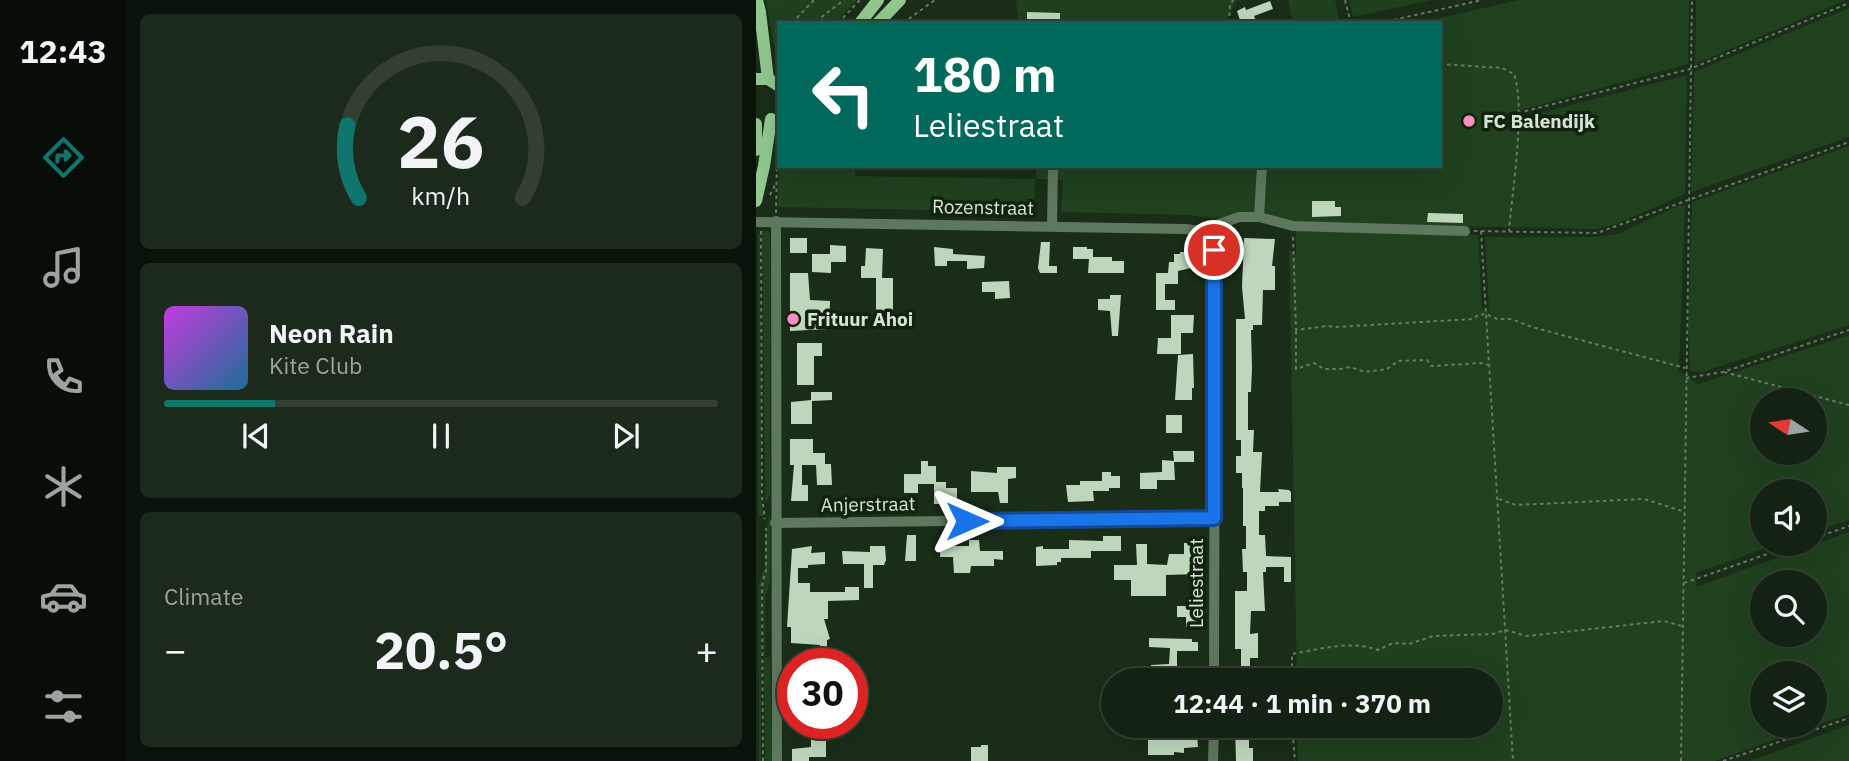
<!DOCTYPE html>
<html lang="en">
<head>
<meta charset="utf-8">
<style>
  body { margin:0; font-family:"IBM Plex Sans",sans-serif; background:#1c2a1b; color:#f1f3f6; height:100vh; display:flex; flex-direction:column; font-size:26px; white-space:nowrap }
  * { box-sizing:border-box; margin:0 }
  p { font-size:23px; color:#9da49f }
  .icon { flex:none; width:38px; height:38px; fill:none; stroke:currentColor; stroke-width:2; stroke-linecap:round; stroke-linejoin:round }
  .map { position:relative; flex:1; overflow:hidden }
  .side { display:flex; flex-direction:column; gap:14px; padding:14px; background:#0a130a; width:630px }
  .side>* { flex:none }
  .banner { position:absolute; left:21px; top:21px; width:665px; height:147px; border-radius:0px; box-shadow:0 7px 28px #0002,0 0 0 2px #323f32; background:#00695c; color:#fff; overflow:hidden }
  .needle { width:46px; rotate:282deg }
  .controls { position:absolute; left:994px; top:388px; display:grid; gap:14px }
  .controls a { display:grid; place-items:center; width:77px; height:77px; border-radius:50%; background:#132212; box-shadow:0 7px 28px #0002,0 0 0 2px #323f32; font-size:35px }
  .speed { position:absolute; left:21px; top:648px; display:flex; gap:14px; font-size:35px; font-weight:700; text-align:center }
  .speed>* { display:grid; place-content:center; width:91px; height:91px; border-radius:50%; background:#132212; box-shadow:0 7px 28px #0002,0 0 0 2px #323f32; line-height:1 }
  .speed .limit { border:10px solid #d22; background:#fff; color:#111 }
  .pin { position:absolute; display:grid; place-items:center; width:60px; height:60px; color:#fff; margin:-30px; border:4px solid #fff; border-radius:50%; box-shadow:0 2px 7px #0007 }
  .me { position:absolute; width:77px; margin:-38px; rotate:90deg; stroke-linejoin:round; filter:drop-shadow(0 0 5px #0008) }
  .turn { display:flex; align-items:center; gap:24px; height:147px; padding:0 21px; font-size:32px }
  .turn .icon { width:91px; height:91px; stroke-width:2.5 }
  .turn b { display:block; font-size:49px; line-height:60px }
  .big { font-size:52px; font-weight:700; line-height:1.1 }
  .side .card { flex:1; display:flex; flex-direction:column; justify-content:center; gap:10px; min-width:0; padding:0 24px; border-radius:10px; background:#1c2a1b }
  .side .dial { align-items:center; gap:0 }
  .dial svg { height:182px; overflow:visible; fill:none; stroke:#323f32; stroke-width:7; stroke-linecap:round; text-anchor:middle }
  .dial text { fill:#f1f3f6; stroke:none }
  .song { display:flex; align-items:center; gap:21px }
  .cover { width:84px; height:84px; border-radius:10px; background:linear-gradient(135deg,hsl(290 70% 55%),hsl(200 70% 35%)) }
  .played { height:7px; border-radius:4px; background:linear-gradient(90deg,#0f766e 20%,#323f32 20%) }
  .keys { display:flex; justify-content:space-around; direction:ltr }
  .heat { display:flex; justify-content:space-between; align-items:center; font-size:38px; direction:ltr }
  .trip { position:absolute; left:345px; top:668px; width:402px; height:70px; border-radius:35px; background:#132212; box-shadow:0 7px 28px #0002,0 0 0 2px #323f32; font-weight:700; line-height:70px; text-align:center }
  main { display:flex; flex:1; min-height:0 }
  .dock { display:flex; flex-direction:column; width:126px; justify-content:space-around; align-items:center; background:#080e07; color:#9da49f }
  .dock .icon { width:49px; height:49px }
  .dock .selected { color:#0f766e }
  .dock b { font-size:32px; color:#f1f3f6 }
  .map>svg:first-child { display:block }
</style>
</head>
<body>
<main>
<nav class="dock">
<b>12:43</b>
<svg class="icon selected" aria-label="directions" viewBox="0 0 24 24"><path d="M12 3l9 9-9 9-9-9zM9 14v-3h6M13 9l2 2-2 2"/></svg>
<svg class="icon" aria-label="music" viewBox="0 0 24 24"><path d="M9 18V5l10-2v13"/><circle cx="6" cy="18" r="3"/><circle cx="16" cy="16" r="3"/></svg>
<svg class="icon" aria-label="phone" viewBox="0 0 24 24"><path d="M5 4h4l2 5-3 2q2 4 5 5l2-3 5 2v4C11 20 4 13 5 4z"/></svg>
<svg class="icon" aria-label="climate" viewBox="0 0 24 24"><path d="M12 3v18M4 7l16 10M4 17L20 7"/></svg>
<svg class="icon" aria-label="car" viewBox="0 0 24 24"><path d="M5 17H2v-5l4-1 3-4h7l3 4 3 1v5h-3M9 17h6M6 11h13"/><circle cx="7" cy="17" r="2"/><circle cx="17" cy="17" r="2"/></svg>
<svg class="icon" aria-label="filters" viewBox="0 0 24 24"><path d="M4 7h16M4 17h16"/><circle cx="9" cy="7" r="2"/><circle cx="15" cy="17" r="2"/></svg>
</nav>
<section class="side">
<div class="card dial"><svg viewBox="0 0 100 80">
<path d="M14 69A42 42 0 1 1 86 69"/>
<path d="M14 69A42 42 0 0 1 9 37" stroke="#0f766e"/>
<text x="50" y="56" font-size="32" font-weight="700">26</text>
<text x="50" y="72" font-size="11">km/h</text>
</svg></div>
<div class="card">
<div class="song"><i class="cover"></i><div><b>Neon Rain</b><p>Kite Club</p></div></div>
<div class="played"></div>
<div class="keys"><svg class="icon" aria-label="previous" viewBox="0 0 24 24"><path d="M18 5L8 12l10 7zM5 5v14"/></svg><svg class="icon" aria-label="pause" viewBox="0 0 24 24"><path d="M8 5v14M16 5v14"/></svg><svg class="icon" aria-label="next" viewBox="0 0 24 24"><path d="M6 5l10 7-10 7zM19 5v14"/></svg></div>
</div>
<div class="card"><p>Climate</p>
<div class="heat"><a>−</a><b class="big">20.5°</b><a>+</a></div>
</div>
</section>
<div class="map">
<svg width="1093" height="761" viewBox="0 0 1093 761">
  <rect width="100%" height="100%" fill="#192d18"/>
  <g fill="#1f411e" fill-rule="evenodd">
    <path d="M10,0H101L79,23H23V56L17,43Z"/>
    <path d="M260,0H489L480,1L469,23H262Z"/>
    <path d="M532,0H579L584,22L537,23Z"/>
    <path d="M593,0H676L597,17Z"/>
    <path d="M763,0H933L932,64L762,111L761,119L931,75L929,194L863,223L841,229L536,223L504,215L505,166H684V23H661Z"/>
    <path d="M940,0H1090L939,64Z"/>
    <path d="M1093,8V137L935,192L938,72Z"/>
    <path d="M1093,146V325L946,372L934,371L932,328L936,202Z"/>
    <path d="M23,166H99V176L279,179L278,208L276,212L22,207Z"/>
    <path d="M280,166H500L503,206L496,214L463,219L433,215L305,212L307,180L280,179Z"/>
    <path d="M929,205L923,371L942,384L1093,335V520L1059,532V492H1006V544H1022L940,573V587L1093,532V714L1059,726V674H1006V726H1057L959,761H542L541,726H735V681H541L533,248L540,257V228L722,235L726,309L733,311L729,237H839L862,234L921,206ZM1006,401H1059V453H1006ZM1006,583H1059V635H1006Z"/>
    <path d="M6,230L12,231L14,235V495L9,504Z"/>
    <path d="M2,234H4L5,499L8,516H2Z"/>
    <path d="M14,514V582L9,597V658L14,657L16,761H9L7,587C12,564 6,537 14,514Z"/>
    <path d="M7,569L9,570L5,587V761H3L2,587Z"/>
    <path d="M1093,725V761H994Z"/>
  </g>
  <g fill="#bed7bc">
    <path d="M514,1L517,9L498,16L501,23H485L481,11L489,7L490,10Z"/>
    <path d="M271,12L304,13V23H271Z"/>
    <path d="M556,201H579V207H585V216L556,217Z"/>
    <path d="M672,213L707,214V223L671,222Z"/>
    <rect x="34" y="238" width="17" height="15"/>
    <path d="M488,238L519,239L516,266H519V290H507L506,325H497V330H495L496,368L495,392H492V430H498L497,452H506L504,492H523L522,489L533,490L535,492V502H523V506H509V511H503V535H509L510,556L535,557V582H528V567H510V572H507L509,611H495L494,634L502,633V658H494V681H479V667H485V649H479V591H491V572H487L486,549H490V526H487V488H486V473H480V456H485V440H480V319H489L486,287Z"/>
    <path d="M285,242H294L293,266H301V273H284L282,268Z"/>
    <path d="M74,245L90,246V262H75V273L56,272V254H74Z"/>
    <path d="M178,247L197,249V254L229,256L228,268L211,269V261H191V266H179Z"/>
    <path d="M317,247H331V249H337V257H356V261H368V273H332L333,259H317Z"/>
    <path d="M110,248L127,249L126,278H137V322H120V278H105V266H109Z"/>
    <path d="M424,252H435V268L422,271V284H409V300H419V310H400V273H412L413,262H418V254H424Z"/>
    <path d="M34,273H52L54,300L74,301L73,329L34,331Z"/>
    <path d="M253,281L254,298L239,299V292H226V282Z"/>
    <path d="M354,295H365L362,336H356L354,311L342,310V299H354Z"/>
    <path d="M415,315H438L437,333H425V354H401L402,338H415Z"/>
    <path d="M41,343H66V356H58V385H41Z"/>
    <path d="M437,354L438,388H436V400H419L422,355Z"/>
    <path d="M55,392H76V400L56,401V424H35V402L55,400Z"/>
    <rect x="410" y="415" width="16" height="18"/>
    <path d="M34,439H57V453H69V464H75L76,485H61L60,465H46V485H52V501H35L38,465H34Z"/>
    <path d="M417,451H438V462H418L419,480H401V489H384V473L406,472V460L418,461Z"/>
    <path d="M165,461H172V466H180V482H190V488H201V504H178V484H162V493H148V474H165Z"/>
    <path d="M241,467H260V478L252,479V503H244L242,492H215V471L241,473Z"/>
    <path d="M346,472H355V476H364V488H353V491H337L338,501L312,502L310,485H324V481H346Z"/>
    <path d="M151,535H160V561H149Z"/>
    <path d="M185,535H199V546H213V540H223L224,551H247V560L238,559V566H215L214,573H198L197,557H184Z"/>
    <path d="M347,536H365V551H335V558H305V562H301V565L280,566V547L287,546V549H313V540L347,541Z"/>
    <path d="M428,543H440L442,574L410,575V596H375V580H358V565H381L380,544H391V564L411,565L413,554H428Z"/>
    <path d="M56,546L55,553L69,552V564L52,565V568H42V583H54V592H89V587H103V600L72,601V619H68L74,639L71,640V661H64V645L35,643V627H31L36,549Z"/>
    <path d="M114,546H129L130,560L128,565H117V588H108V564H87L86,551L114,552Z"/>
    <path d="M434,600H441L442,617L439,627H430V617H421V606H433Z"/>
    <path d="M393,638L436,639V642H442V651H421V667H440V681H421V674L395,673V665L413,664L414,648L393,647Z"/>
    <path d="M479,726H493V748H497V761H480Z"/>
    <path d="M392,727H419V734H441L442,747L428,748V753L418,752V755H392Z"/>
    <path d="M55,739H70V757H53V761H36V749L55,747Z"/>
    <path d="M225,745H232V761H215V747H225Z"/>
  </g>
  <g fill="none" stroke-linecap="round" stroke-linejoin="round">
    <g stroke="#687967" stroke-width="2" stroke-dasharray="3.5 3.5" stroke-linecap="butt">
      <path d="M589,0L595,23"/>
      <path d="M36,23L58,0"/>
      <path d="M63,23V19L88,0"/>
      <path d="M82,23L104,0"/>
      <path d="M147,23L179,0"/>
      <path d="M473,23L474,5L477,0"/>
      <path d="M624,23L726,0"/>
      <path d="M20,48L23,41"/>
      <path d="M684,64L746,68L758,74C770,107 756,192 753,231"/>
      <path d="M762,113L934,69L1093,3"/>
      <path d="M14,195L20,183"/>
      <path d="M20,213L21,159"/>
      <path d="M5,231L6,497L9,519"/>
      <path d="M718,231L841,233L1093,142"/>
      <path d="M725,231L757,761"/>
      <path d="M537,237L540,330L571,326L580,327L717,319L722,315L730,314L741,319H755L776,327L929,368"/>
      <path d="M540,331V369L558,363L568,369H584L594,367L609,372L631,369L642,361L671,360L675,366L726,363L732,365"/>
      <path d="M968,372L1093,405"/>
      <path d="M930,378L967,372L1093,330"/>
      <path d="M743,499L760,505L888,499L926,511"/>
      <path d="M1059,538L1093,526"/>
      <path d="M928,583L1040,544"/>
      <path d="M536,681V654C563,649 596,640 622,650L637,643L653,644L677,636L737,634L749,630L771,636L908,621L926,626"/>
      <path d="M536,726L539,761"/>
      <path d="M7,761L6,586L10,570V528"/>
      <path d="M925,761L936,0"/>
      <path d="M967,761L1093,718"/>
    </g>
    <g stroke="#5d785c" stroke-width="10">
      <path d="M503,217L506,166"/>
      <path d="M20,221L21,761"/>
      <path d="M0,222L429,229L445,231L451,235"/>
      <path d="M296,226L297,167"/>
      <path d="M451,235L456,244L459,260L458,681"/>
      <path d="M451,235L458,226L483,217H503L537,226L709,231"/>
      <path d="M19,523L458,518"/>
      <path d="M457,761L458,726"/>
    </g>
    <g stroke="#92c98f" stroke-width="12">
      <path d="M1,0L4,12L12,79"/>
      <path d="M104,23L122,0"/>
      <path d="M122,23L144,0"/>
      <path d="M0,79H12L23,86"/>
      <path d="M0,124V150"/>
      <path d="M0,201L8,166L15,119"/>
    </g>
  </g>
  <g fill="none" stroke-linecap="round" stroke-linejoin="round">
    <g stroke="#114b97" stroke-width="18">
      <path id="route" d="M211,521L458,518V250"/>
    </g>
    <use href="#route" stroke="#1a73e8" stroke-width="12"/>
  </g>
  <g fill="#fd8ebf" stroke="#10230f" stroke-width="2.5">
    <circle cx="713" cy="121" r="7"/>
    <circle cx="37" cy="319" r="7"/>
  </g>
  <g text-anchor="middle" stroke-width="7" stroke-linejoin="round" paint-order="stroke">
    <g font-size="19" font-weight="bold" fill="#d7e3d6" stroke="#10230f" text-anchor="start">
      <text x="727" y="128">FC Balendijk</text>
      <text x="51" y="326">Frituur Ahoi</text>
    </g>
    <g font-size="19" fill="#d7e3d6" stroke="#10230f">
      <text transform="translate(227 207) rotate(1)" y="7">Rozenstraat</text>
      <text transform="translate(112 504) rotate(-1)" y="7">Anjerstraat</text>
      <text transform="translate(440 583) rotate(-90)" y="7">Leliestraat</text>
    </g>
  </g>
</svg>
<div class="controls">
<a><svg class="needle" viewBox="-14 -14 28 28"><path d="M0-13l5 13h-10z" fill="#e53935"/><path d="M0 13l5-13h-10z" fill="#9da49f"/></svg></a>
<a><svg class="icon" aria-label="sound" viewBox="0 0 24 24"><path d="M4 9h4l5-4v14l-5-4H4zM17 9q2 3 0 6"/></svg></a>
<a><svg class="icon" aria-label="search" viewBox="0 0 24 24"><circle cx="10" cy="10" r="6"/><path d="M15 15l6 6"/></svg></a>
<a><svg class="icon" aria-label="layers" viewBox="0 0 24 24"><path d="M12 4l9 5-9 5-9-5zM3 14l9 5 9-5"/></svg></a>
</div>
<div class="speed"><div class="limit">30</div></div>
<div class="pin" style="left:458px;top:250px;background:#d93025"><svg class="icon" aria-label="arrive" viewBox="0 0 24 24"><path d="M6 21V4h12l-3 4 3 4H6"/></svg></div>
<svg class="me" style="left:211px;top:521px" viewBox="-20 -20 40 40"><path d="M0-17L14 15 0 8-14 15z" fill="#1a73e8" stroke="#fff" stroke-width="4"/></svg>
<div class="trip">12:44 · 1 min · 370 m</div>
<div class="banner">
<div class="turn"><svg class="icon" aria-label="left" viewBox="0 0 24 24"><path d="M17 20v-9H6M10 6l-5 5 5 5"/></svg><div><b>180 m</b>Leliestraat</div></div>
</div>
</div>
</main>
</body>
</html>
